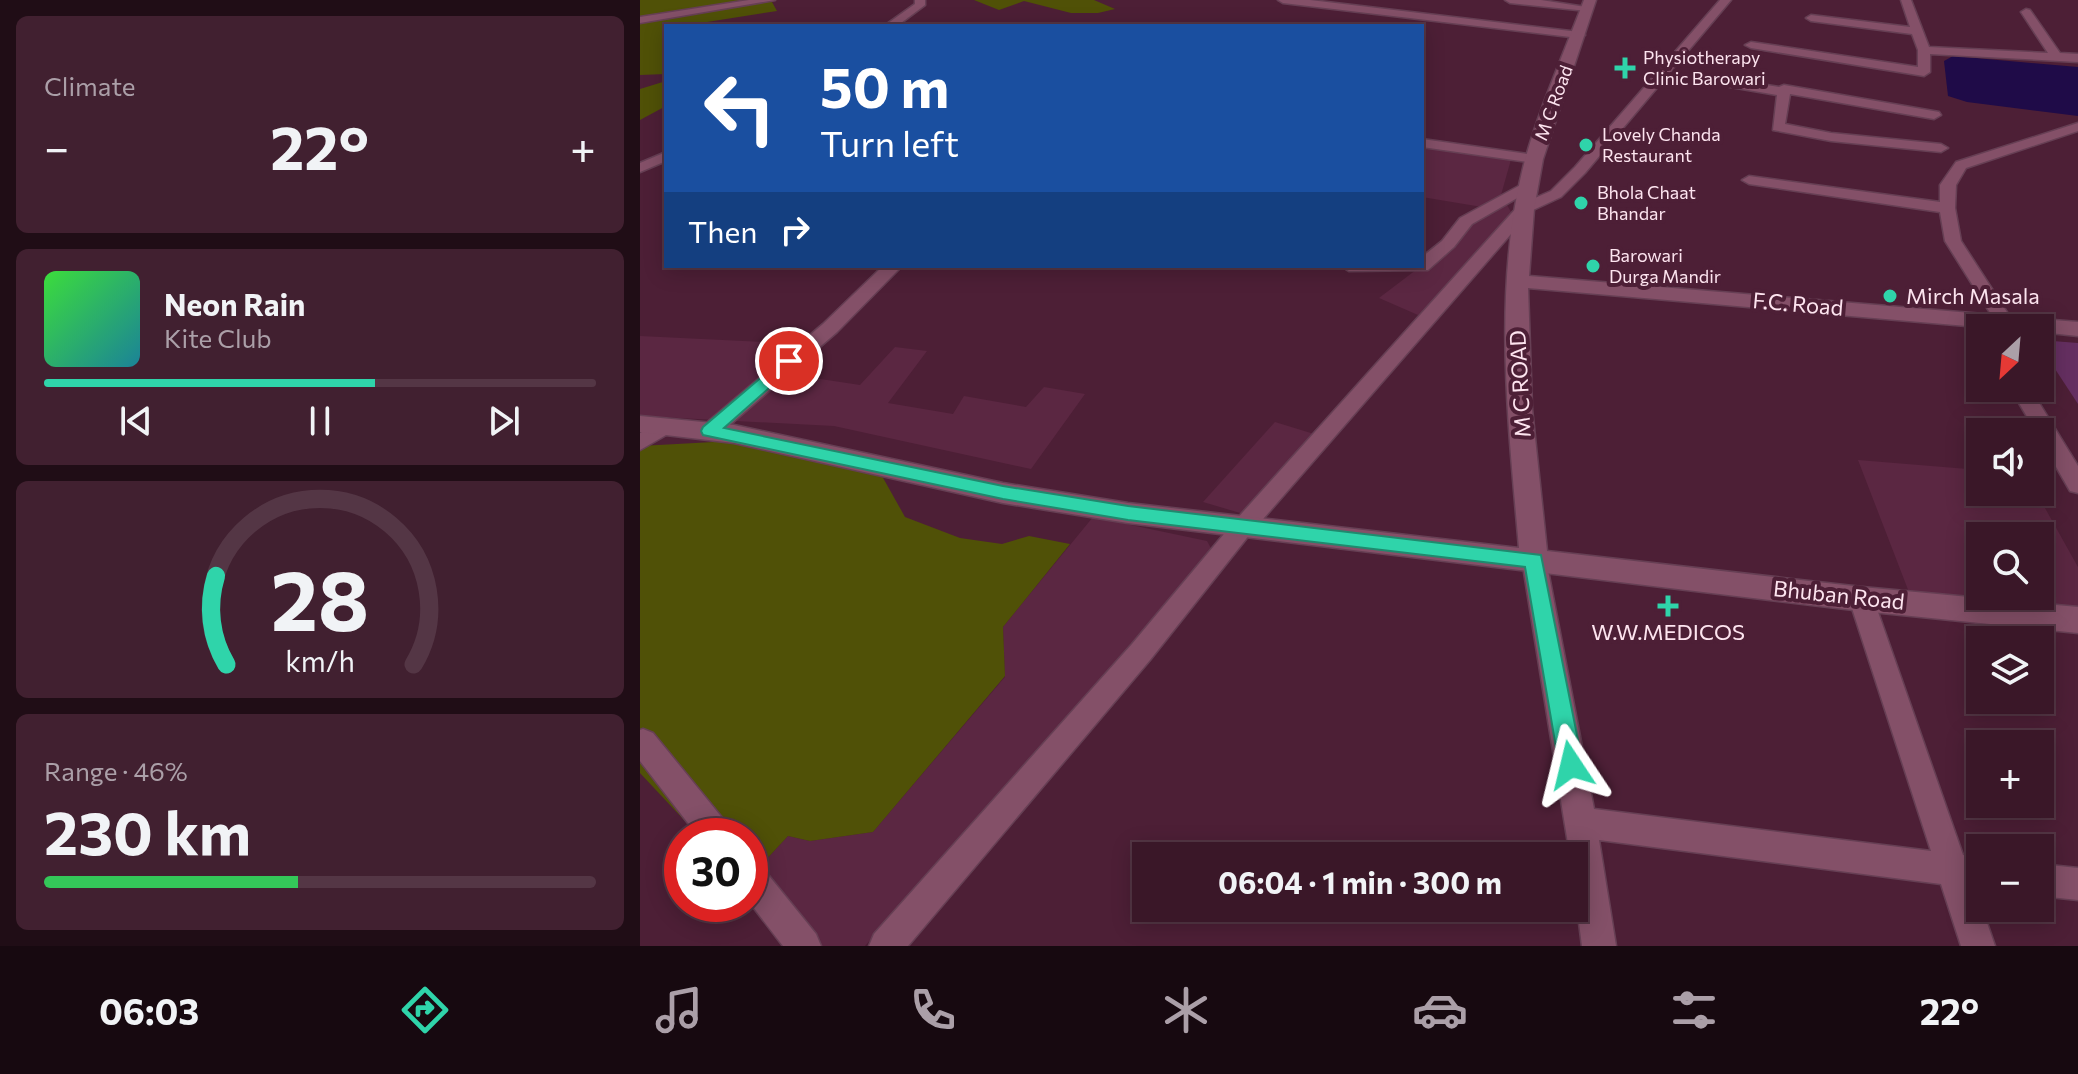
<!DOCTYPE html>
<html lang="en">
<head>
<meta charset="utf-8">
<style>
  body { margin:0; font-family:Commissioner,sans-serif; background:#412030; color:#f1f3f6; height:100vh; display:flex; flex-direction:column; font-size:30px; white-space:nowrap }
  * { box-sizing:border-box; margin:0 }
  p { font-size:26px; color:#ab9fa8 }
  .icon { flex:none; width:44px; height:44px; fill:none; stroke:currentColor; stroke-width:2; stroke-linecap:round; stroke-linejoin:round }
  .map { position:relative; flex:1; overflow:hidden }
  .side { display:flex; flex-direction:column; gap:16px; padding:16px; background:#200d16; width:640px }
  .side>* { flex:none }
  .top-card { position:absolute; left:24px; top:24px; width:760px; height:244px; border-radius:0px; box-shadow:0 4px 20px #0003,0 0 0 2px #543645; background:#1a4fa0; color:#fff; overflow:hidden }
  .needle { width:52px; rotate:206deg }
  .buttons { position:absolute; left:1326px; top:314px; display:grid; gap:16px }
  .buttons a { display:grid; place-items:center; width:88px; height:88px; border-radius:0px; background:#3a1728; box-shadow:0 4px 20px #0003,0 0 0 2px #543645; font-size:40px }
  .speed { position:absolute; left:24px; top:818px; display:flex; gap:16px; font-size:40px; font-weight:700; text-align:center }
  .speed>* { display:grid; place-content:center; width:104px; height:104px; border-radius:50%; background:#3a1728; box-shadow:0 4px 20px #0003,0 0 0 2px #543645; line-height:1 }
  .speed .limit { border:12px solid #d22; background:#fff; color:#111 }
  .pin { position:absolute; display:grid; place-items:center; width:68px; height:68px; color:#fff; margin:-34px; border:4px solid #fff; border-radius:50%; box-shadow:0 2px 8px #0007 }
  .me { position:absolute; width:88px; margin:-44px; rotate:350deg; stroke-linejoin:round; filter:drop-shadow(0 0 6px #0008) }
  .turn { display:flex; align-items:center; gap:28px; height:168px; padding:0 24px; font-size:36px }
  .turn .icon { width:104px; height:104px; stroke-width:2.5 }
  .turn b { display:block; font-size:56px; line-height:68px }
  .then { display:flex; align-items:center; height:76px; padding:0 24px; background:#0003; gap:16px; font-size:30px }
  .big { font-size:60px; font-weight:700; line-height:1.1 }
  .side .card { flex:1; display:flex; flex-direction:column; justify-content:center; gap:12px; min-width:0; padding:0 28px; border-radius:12px; background:#412030 }
  .side .dial { align-items:center; gap:0 }
  .dial svg { height:208px; overflow:visible; fill:none; stroke:#543645; stroke-width:7; stroke-linecap:round; text-anchor:middle }
  .dial text { fill:#f1f3f6; stroke:none }
  .song { display:flex; align-items:center; gap:24px }
  .cover { width:96px; height:96px; border-radius:12px; background:linear-gradient(135deg,hsl(120 70% 55%),hsl(190 70% 35%)) }
  .played { height:8px; border-radius:4px; background:linear-gradient(90deg,#2fd4aa 60%,#543645 60%) }
  .keys { display:flex; justify-content:space-around; direction:ltr }
  .heat { display:flex; justify-content:space-between; align-items:center; font-size:44px; direction:ltr }
  .charge { height:12px; border-radius:6px; background:linear-gradient(90deg,#34c759 46%,#543645 0) }
  .trip { position:absolute; left:492px; top:842px; width:456px; height:80px; border-radius:0px; background:#3a1728; box-shadow:0 4px 20px #0003,0 0 0 2px #543645; font-weight:700; line-height:80px; text-align:center }
  .tabs { display:flex; height:128px; justify-content:space-around; align-items:center; background:#170910; color:#ab9fa8 }
  .tabs .icon { width:56px; height:56px }
  .tabs .on { color:#2fd4aa }
  .tabs b { font-size:36px; color:#f1f3f6 }
  main { display:flex; flex:1; min-height:0 }
  .map>svg:first-child { display:block }
</style>
</head>
<body>
<main>
<section class="side">
<div class="card"><p>Climate</p>
<div class="heat"><a>−</a><b class="big">22°</b><a>+</a></div>
</div>
<div class="card">
<div class="song"><i class="cover"></i><div><b>Neon Rain</b><p>Kite Club</p></div></div>
<div class="played"></div>
<div class="keys"><svg class="icon" aria-label="previous" viewBox="0 0 24 24"><path d="M18 5L8 12l10 7zM5 5v14"/></svg><svg class="icon" aria-label="pause" viewBox="0 0 24 24"><path d="M8 5v14M16 5v14"/></svg><svg class="icon" aria-label="next" viewBox="0 0 24 24"><path d="M6 5l10 7-10 7zM19 5v14"/></svg></div>
</div>
<div class="card dial"><svg viewBox="0 0 100 80">
<path d="M14 69A42 42 0 1 1 86 69"/>
<path d="M14 69A42 42 0 0 1 10 35" stroke="#2fd4aa"/>
<text x="50" y="56" font-size="32" font-weight="700">28</text>
<text x="50" y="72" font-size="11">km/h</text>
</svg></div>
<div class="card"><p>Range · 46%</p><b class="big">230 km</b><div class="charge"></div></div>
</section>
<div class="map">
<svg width="1438" height="946" viewBox="0 0 1438 946">
  <rect width="100%" height="100%" fill="#4d1f36"/>
  <g fill="#5b2742" fill-rule="evenodd">
    <path d="M782,145L872,156L861,195L874,217L778,315L739,298L793,257L842,207L782,197Z"/>
    <path d="M0,336L184,345L154,375L220,385L255,347L287,351L248,403L313,414L324,396L386,407L404,387L445,394L391,469L194,426L0,416Z"/>
    <path d="M635,422L674,434L607,515L563,502Z"/>
    <path d="M1218,460L1340,470V492H1396L1438,567V616L1272,600ZM1340,536H1400V596H1340Z"/>
    <path d="M453,517L567,541L573,552L225,946H155L110,877L148,836L170,841L233,832L365,677L363,627Z"/>
  </g>
  <g fill="#505107">
    <path d="M0,0H137L132,2L137,11L67,22L65,26H26V74L0,75Z"/>
    <path d="M334,0H454L475,9L458,13H431L384,1L359,10Z"/>
    <path d="M26,81V106L0,120V89Z"/>
    <path d="M129,439L226,466L242,476L265,517L320,538L362,544L389,536L430,544L363,627L365,676L233,832L170,841L148,836L110,877V836H59L0,773V446Z"/>
  </g>
  <path fill="#1f0b48" d="M1313,56L1438,67V116L1327,102L1308,96L1304,61Z"/>
  <path fill="#652f61" d="M1400,340L1438,343V404L1400,346Z"/>
  <g fill="none" stroke-linecap="round" stroke-linejoin="round">
    <g stroke="#663f54" stroke-width="3">
      <g id="minor">
        <path d="M109,0H135L0,23V17Z"/>
        <path d="M275,0H285V5L257,26H244L275,4Z"/>
        <path d="M638,0H670L939,32L945,35L939,38L643,3Z"/>
        <path d="M865,0H901L952,8L947,11L870,3Z"/>
        <path d="M1080,0H1091L945,173L921,197L891,211L610,534L510,660L268,946H229L234,934L492,644L594,522L879,205L911,191L935,167Z"/>
        <path d="M1261,0H1271L1289,47L1408,53L1381,12L1386,9L1390,10L1420,53L1438,54V62L1290,54V72L1284,76L1111,48L1105,45L1111,42L1278,67V50L1272,34L1171,21L1166,18L1171,15L1270,27Z"/>
        <path d="M1083,78L1139,87L1144,85L1299,112L1301,115L1294,119L1150,94L1145,124L1191,133L1301,144L1308,148L1301,152L1191,141L1133,130L1137,95L1079,85V79Z"/>
        <path d="M1438,123V131L1326,168L1316,185L1315,208L1321,241L1374,323L1367,328L1359,327L1305,241L1300,212L1109,184L1102,180L1109,176L1300,202V185L1316,162Z"/>
        <path d="M782,139L894,155L901,159L894,163L782,147Z"/>
        <path d="M26,152V161L0,172V163Z"/>
        <path d="M888,181L893,183V189L832,224L814,247L788,270L709,271L701,266H782V257L802,241L820,218Z"/>
        <path d="M243,266H262L197,332L77,436H63L60,431L63,426L183,324Z"/>
        <path d="M1370,388H1390L1438,466V493L1430,491L1400,439V432H1396Z"/>
        <path d="M26,419L33,421L36,426L33,431L0,450V433Z"/>
        <path d="M894,550L903,553L906,560L954,809L1291,851L1209,599L1213,592L1222,589L1231,592L1323,855L1340,857V889L1335,888L1355,946H1321L1301,884L959,840L976,946H942L934,884V856H930L882,560L885,553Z"/>
        <path d="M3,729L13,733L88,825L92,836H58L0,761V730Z"/>
        <path d="M110,861L121,866L176,934L181,946H143L110,903Z"/>
        <path d="M1400,864L1438,868V900L1400,896Z"/>
      </g>
    </g>
    <g stroke="#663f54" stroke-width="3">
      <path id="tertiary" d="M944,0H956L903,159L894,209L889,276L1438,322V336L1400,332V328H1350L888,288L892,409L907,551L1222,587L1438,607V633L1222,611L488,523L363,503L94,443L0,432V416L94,425L363,483L488,503L879,548C868,420 852,285 885,160C900,106 924,53 944,0Z"/>
    </g>
    <use href="#minor" fill="#845068" fill-rule="evenodd"/>
    <use href="#tertiary" fill="#845068" fill-rule="evenodd"/>
  </g>
  <path fill="#2fd4aa" stroke="#1f8a6e" stroke-width="2" d="M149,356L155,358V365L84,428L363,486L488,506L901,555L943,765L939,773L931,776L922,773L919,765L885,567L488,520L363,499L63,435L61,431L63,427L144,358Z"/>
  <g fill="#2fd4aa" stroke="#4d1f36" stroke-width="3">
    <path d="M981 56h8v8h8v8h-8v8h-8v-8h-8v-8h8z"/>
    <circle cx="946" cy="145" r="8"/>
    <circle cx="941" cy="203" r="8"/>
    <circle cx="953" cy="266" r="8"/>
    <circle cx="1250" cy="296" r="8"/>
    <path d="M1024 594h8v8h8v8h-8v8h-8v-8h-8v-8h8z"/>
  </g>
  <g text-anchor="middle" stroke-width="8" stroke-linejoin="round" paint-order="stroke">
    <g font-size="18" fill="#fde4ef" stroke="#4d1f36" text-anchor="start">
      <text x="1003" y="64">Physiotherapy<tspan x="1003" dy="21">Clinic Barowari</tspan></text>
      <text x="962" y="141">Lovely Chanda<tspan x="962" dy="21">Restaurant</tspan></text>
      <text x="957" y="199">Bhola Chaat<tspan x="957" dy="21">Bhandar</tspan></text>
      <text x="969" y="262">Barowari<tspan x="969" dy="21">Durga Mandir</tspan></text>
    </g>
    <g font-size="18" fill="#fde4ef" stroke="#4d1f36">
      <text transform="translate(914 103) rotate(-70)" y="6">M C Road</text>
    </g>
    <g font-size="22" fill="#fde4ef" stroke="#4d1f36" text-anchor="start">
      <text x="1266" y="304">Mirch Masala</text>
      <text x="1028" y="640" text-anchor="middle">W.W.MEDICOS</text>
    </g>
    <g font-size="22" fill="#fde4ef" stroke="#4d1f36">
      <text transform="translate(1158 304) rotate(5)" y="8">F.C. Road</text>
      <text transform="translate(880 384) rotate(-93)" y="8">M C ROAD</text>
      <text transform="translate(1199 595) rotate(6)" y="8">Bhuban Road</text>
    </g>
  </g>
</svg>
<div class="buttons">
<a><svg class="needle" viewBox="-14 -14 28 28"><path d="M0-13l5 13h-10z" fill="#e53935"/><path d="M0 13l5-13h-10z" fill="#ab9fa8"/></svg></a>
<a><svg class="icon" aria-label="sound" viewBox="0 0 24 24"><path d="M4 9h4l5-4v14l-5-4H4zM17 9q2 3 0 6"/></svg></a>
<a><svg class="icon" aria-label="search" viewBox="0 0 24 24"><circle cx="10" cy="10" r="6"/><path d="M15 15l6 6"/></svg></a>
<a><svg class="icon" aria-label="layers" viewBox="0 0 24 24"><path d="M12 4l9 5-9 5-9-5zM3 14l9 5 9-5"/></svg></a>
<a>+</a>
<a>−</a>
</div>
<div class="speed"><div class="limit">30</div></div>
<div class="pin" style="left:149px;top:361px;background:#d93025"><svg class="icon" aria-label="arrive" viewBox="0 0 24 24"><path d="M6 21V4h12l-3 4 3 4H6"/></svg></div>
<svg class="me" style="left:931px;top:765px" viewBox="-20 -20 40 40"><path d="M0-17L14 15 0 8-14 15z" fill="#2fd4aa" stroke="#fff" stroke-width="4"/></svg>
<div class="trip">06:04 · 1 min · 300 m</div>
<div class="top-card">
<div class="turn"><svg class="icon" aria-label="left" viewBox="0 0 24 24"><path d="M17 20v-9H6M10 6l-5 5 5 5"/></svg><div><b>50 m</b>Turn left</div></div>
<div class="then">Then<svg class="icon" aria-label="right" viewBox="0 0 24 24"><path d="M7 20v-9h11M14 6l5 5-5 5"/></svg></div>
</div>
</div>
</main>
<nav class="tabs">
<b>06:03</b>
<svg class="icon on" aria-label="directions" viewBox="0 0 24 24"><path d="M12 3l9 9-9 9-9-9zM9 14v-3h6M13 9l2 2-2 2"/></svg>
<svg class="icon" aria-label="music" viewBox="0 0 24 24"><path d="M9 18V5l10-2v13"/><circle cx="6" cy="18" r="3"/><circle cx="16" cy="16" r="3"/></svg>
<svg class="icon" aria-label="phone" viewBox="0 0 24 24"><path d="M5 4h4l2 5-3 2q2 4 5 5l2-3 5 2v4C11 20 4 13 5 4z"/></svg>
<svg class="icon" aria-label="climate" viewBox="0 0 24 24"><path d="M12 3v18M4 7l16 10M4 17L20 7"/></svg>
<svg class="icon" aria-label="car" viewBox="0 0 24 24"><path d="M5 17H2v-5l4-1 3-4h7l3 4 3 1v5h-3M9 17h6M6 11h13"/><circle cx="7" cy="17" r="2"/><circle cx="17" cy="17" r="2"/></svg>
<svg class="icon" aria-label="filters" viewBox="0 0 24 24"><path d="M4 7h16M4 17h16"/><circle cx="9" cy="7" r="2"/><circle cx="15" cy="17" r="2"/></svg>
<b>22°</b>
</nav>
</body>
</html>
